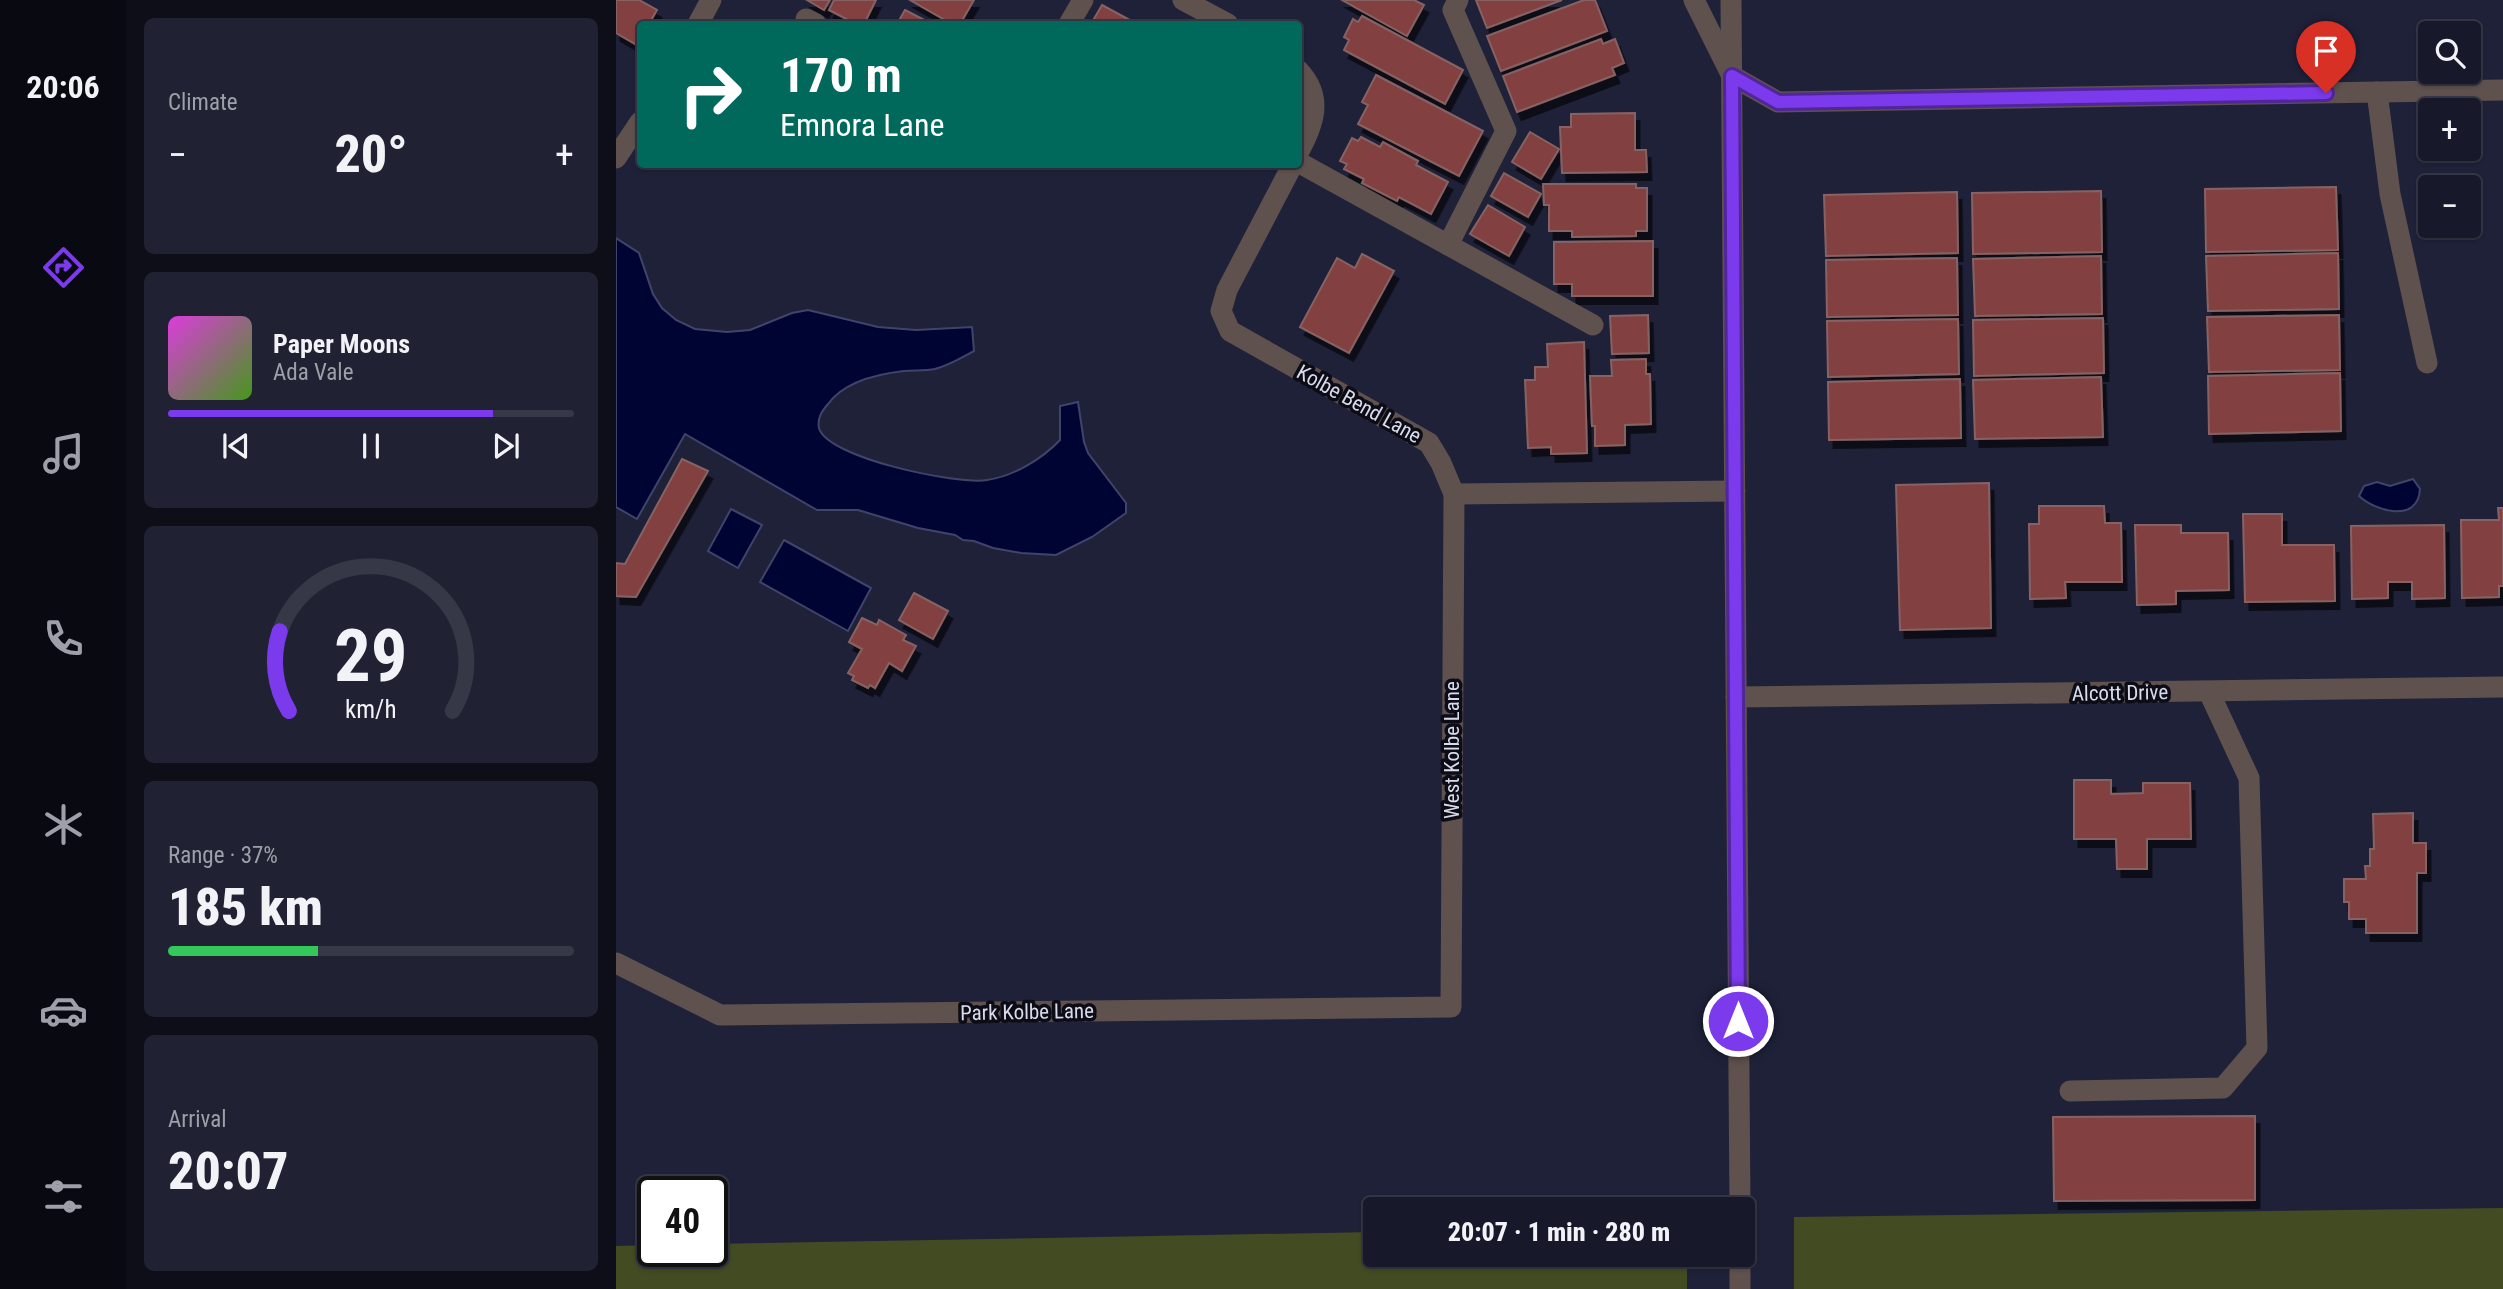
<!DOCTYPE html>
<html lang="en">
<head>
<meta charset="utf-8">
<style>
  body { margin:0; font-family:"Roboto Condensed",sans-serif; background:#202233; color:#f1f3f6; height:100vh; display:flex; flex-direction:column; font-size:26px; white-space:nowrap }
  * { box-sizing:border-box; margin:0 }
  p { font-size:23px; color:#9ea0a9 }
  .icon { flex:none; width:38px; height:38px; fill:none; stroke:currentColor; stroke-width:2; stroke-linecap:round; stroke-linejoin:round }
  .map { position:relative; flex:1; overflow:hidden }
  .details { display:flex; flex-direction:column; gap:18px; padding:18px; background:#0d0e18; width:490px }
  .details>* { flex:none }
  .top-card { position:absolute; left:21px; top:21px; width:665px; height:147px; border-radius:7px; box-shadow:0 2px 5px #0004,0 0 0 2px #363847; background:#00695c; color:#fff; overflow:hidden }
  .buttons { position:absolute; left:1802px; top:21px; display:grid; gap:14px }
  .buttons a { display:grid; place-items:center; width:63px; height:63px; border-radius:7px; background:#17192b; box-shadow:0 2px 5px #0004,0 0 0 2px #363847; font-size:35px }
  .speed { position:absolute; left:21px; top:1176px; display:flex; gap:14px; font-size:35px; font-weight:700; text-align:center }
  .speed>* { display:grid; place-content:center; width:91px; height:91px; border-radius:50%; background:#17192b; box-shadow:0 2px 5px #0004,0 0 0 2px #363847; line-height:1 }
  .speed .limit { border:4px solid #111; border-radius:10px; background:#fff; color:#111 }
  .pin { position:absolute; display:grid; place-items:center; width:60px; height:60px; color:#fff; margin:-72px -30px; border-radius:50% 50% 50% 0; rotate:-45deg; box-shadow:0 0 7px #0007 }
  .pin .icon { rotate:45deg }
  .me { position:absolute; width:77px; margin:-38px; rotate:0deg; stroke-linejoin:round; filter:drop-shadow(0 0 5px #0008) }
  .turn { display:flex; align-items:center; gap:24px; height:147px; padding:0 28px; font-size:32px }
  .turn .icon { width:91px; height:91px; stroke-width:2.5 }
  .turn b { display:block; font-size:49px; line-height:60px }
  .big { font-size:52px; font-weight:800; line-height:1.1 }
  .details .widget { flex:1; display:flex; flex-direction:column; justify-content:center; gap:10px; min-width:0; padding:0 24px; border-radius:10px; background:#202233 }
  .details .dial { align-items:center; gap:0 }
  .dial svg { height:182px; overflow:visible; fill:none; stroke:#363847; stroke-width:7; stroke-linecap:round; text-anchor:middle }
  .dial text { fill:#f1f3f6; stroke:none }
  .song { display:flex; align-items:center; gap:21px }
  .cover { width:84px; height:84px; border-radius:10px; background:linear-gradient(135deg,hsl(300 70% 55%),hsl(100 70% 35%)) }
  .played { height:7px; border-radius:4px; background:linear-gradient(90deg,#7c3aed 80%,#363847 80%) }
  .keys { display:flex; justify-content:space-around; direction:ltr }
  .heat { display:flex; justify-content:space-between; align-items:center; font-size:38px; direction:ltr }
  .charge { height:10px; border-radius:5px; background:linear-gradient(90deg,#34c759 37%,#363847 0) }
  .trip { position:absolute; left:747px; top:1197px; width:392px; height:70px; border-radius:7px; background:#17192b; box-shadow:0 2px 5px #0004,0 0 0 2px #363847; font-weight:800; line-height:70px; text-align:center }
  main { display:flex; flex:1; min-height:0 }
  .menu { display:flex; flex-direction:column; width:126px; justify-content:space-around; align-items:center; background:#090a11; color:#9ea0a9 }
  .menu .icon { width:49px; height:49px }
  .menu .on { color:#7c3aed }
  .menu b { font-size:32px; color:#f1f3f6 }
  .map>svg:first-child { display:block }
</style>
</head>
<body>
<main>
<nav class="menu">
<b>20:06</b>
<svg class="icon on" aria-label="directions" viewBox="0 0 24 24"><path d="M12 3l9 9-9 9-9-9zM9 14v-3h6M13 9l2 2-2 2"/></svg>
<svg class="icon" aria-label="music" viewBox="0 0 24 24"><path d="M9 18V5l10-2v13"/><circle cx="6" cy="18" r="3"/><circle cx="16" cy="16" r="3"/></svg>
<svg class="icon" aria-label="phone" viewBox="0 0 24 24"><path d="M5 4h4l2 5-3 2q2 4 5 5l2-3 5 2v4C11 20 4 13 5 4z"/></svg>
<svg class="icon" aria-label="climate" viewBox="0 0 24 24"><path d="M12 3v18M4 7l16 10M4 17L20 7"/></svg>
<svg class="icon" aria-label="car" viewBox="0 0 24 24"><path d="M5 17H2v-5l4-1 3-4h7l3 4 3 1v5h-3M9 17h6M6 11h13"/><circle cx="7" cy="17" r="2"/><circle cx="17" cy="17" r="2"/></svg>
<svg class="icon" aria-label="filters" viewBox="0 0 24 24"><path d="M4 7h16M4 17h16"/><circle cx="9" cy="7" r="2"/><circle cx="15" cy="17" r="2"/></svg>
</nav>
<section class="details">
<div class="widget"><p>Climate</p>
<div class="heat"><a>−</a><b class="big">20°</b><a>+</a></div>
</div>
<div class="widget">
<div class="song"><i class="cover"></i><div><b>Paper Moons</b><p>Ada Vale</p></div></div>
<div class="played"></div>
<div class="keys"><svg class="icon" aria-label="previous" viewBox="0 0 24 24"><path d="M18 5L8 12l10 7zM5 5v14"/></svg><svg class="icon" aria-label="pause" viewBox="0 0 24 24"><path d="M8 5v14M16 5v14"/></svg><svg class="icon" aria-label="next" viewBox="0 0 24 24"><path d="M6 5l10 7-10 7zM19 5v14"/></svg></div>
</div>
<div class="widget dial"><svg viewBox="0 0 100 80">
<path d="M14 69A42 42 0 1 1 86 69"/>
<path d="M14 69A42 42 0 0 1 10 34" stroke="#7c3aed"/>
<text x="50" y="56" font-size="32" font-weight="700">29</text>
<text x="50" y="72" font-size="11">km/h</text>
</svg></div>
<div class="widget"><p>Range · 37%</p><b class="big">185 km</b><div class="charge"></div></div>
<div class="widget"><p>Arrival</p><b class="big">20:07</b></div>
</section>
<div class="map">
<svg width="1887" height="1289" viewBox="0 0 1887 1289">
  <defs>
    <filter id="shadow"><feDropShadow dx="4.5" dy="8" stdDeviation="0" flood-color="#0009"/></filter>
  </defs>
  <rect width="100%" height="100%" fill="#1f2139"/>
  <g fill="#434b22">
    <path d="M1887,1208V1289H1178V1217Z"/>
    <path d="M759,1232L760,1255H1071V1289H0V1246L37,1245V1251H96V1244Z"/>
  </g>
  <g fill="#000433" stroke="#41446a" stroke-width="2">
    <path d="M0,238L23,253L37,294L46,308L60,320L79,329L111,332L134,330L176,313L192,310L262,327L300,330L356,327L358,351C345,358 334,365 319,369C309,371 298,370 288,371C261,374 228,382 212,404C206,411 201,418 203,428C211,458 342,485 371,480C398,476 426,459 444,440V406L462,402L468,442L472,453L510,503V513L476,537L440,555L405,553L377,548L358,541L347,540L339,535L302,528L242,510H201L69,434L21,519L0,507Z"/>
    <path d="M1797,479L1804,489C1802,524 1759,511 1743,496L1748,486L1761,482L1774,486Z"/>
    <path d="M115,509L146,525L122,568L92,551Z"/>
    <path d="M168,540L255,588L232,631L144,582Z"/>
  </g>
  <g fill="#833f41" stroke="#866362" stroke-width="2" filter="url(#shadow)">
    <path d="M0,0H23L41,10L33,24H24V39L21,45L0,33Z"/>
    <path d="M191,0H214L208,10Z"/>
    <path d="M218,0H260L248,24H240L213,10Z"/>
    <path d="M294,0H358L344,24H336Z"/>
    <path d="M726,0H798L808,5L791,36Z"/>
    <path d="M860,0H946L871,28Z"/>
    <path d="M968,0H979L991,31L885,71L871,36Z"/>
    <path d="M486,5L521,24H475Z"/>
    <path d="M289,10L316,24H281Z"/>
    <path d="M746,16L847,70L829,104L728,50L733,40L728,37L737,19L742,22Z"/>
    <path d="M985,39L987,44L999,39L1008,63L996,68L999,75L901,112L887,76Z"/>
    <path d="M760,75L867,131L843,176L742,124L752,105L746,102Z"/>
    <path d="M1019,113V150H1030L1031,172L946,173L944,127H955V114Z"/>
    <path d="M914,132L943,149L925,179L896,162Z"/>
    <path d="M745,137L764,147L767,142L802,161L800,165L832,182L815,214L783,197L781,201L746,183L748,179L728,169L731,164L724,161L736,138L742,141Z"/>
    <path d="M888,173L925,194L912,217L875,196Z"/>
    <path d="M927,184H1020V188H1031V231H1020V236L956,237V231H933V205H928Z"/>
    <path d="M1720,187L1722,250L1590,252L1589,189Z"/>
    <path d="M1485,191L1486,252L1357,254L1356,193Z"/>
    <path d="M1341,192L1342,253L1210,256L1208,195Z"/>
    <path d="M872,205L909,227L893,256L854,234Z"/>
    <path d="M1037,241V296H956V284H938V242Z"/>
    <path d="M1722,253L1723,309L1592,311L1590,256Z"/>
    <path d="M746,254L778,271L733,353L684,327L721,258L739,268Z"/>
    <path d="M1485,256L1486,314L1359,316L1357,259Z"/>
    <path d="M1341,258L1342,315L1211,317L1210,260Z"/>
    <path d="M1032,315L1033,353L996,354L994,316Z"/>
    <path d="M1723,315L1724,370L1593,372L1591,317Z"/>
    <path d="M1487,318L1488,373L1358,376L1357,320Z"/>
    <path d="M1342,319L1343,374L1212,377L1211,321Z"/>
    <path d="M968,342L971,453L935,454V447L912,448L909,380H919V367H932L931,344Z"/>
    <path d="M1030,359V374H1034L1035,424L1009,425V445L979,446V426H976L974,376H996L995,360Z"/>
    <path d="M1724,373L1725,431L1593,434L1592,376Z"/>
    <path d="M1485,377L1487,437L1359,439L1357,380Z"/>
    <path d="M1344,379L1345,438L1213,440L1212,382Z"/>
    <path d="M66,459L92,471L20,597L0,596V563L9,564Z"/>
    <path d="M1373,483L1375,628L1284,630L1280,485Z"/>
    <path d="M1423,506H1488L1489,523H1505L1506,582H1449L1450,598L1414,599L1413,524H1423Z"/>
    <path d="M1882,508H1887V586H1883V597L1846,598L1845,520H1883Z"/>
    <path d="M1627,514H1666V545H1718L1719,601L1629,602Z"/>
    <path d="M1519,525H1565V533H1612L1613,590L1560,591V604L1521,605Z"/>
    <path d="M1828,525L1829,598L1796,599V582H1772V598L1736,599L1735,526Z"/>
    <path d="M298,593L332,611L317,639L283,620Z"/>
    <path d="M246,618L261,625L263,620L290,635L287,640L300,646L286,671L273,663L259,688L254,685L252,688L236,680L238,676L232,673L246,649L233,642Z"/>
    <path d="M1458,780H1495V794L1527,793V783H1574L1575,839H1531V869H1501L1500,839H1458Z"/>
    <path d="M1797,813V843H1810V873H1801V933H1750V919H1733V902H1728V879H1750L1749,866H1754V849H1758L1757,814Z"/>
    <path d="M1639,1116V1200L1438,1201L1437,1117Z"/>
  </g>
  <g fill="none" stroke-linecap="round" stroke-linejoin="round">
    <g stroke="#5f514d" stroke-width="21">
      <path d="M567,0L612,24"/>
      <path d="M1078,0L1116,76L1162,102L1887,90"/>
      <path d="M1115,0L1124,1209"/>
      <path d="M190,19L200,24"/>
      <path d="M82,24L95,0"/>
      <path d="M453,24L467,0"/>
      <path d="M682,70C708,97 698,124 682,153"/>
      <path d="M1761,92L1774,194L1811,363"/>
      <path d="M0,158L24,122"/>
      <path d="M682,162L977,325"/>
      <path d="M677,164L611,290L605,311L614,331L813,443L825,463L838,494L1119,491"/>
      <path d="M832,245L890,131L837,10L842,0"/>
      <path d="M1120,697L1887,687"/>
      <path d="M0,963L104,1015L835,1007L838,494"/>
      <path d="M1454,1091L1607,1088L1641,1048L1633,778L1593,692"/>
      <path d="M1124,1255V1289"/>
    </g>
  </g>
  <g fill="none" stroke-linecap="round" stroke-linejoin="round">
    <g stroke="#51269a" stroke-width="18">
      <path id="route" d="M1122,1021L1116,76L1162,102L1710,93"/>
    </g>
    <use href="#route" stroke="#7c3aed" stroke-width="12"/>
  </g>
  <g text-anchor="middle" stroke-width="7" stroke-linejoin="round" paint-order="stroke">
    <g font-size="21" fill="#d9dbeb" stroke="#0b0c16">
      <text transform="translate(743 404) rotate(29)" y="7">Kolbe Bend Lane</text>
      <text transform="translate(1504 693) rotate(-1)" y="7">Alcott Drive</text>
      <text transform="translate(836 750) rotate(-90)" y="7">West Kolbe Lane</text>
      <text transform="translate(411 1012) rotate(-1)" y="7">Park Kolbe Lane</text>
    </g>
  </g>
</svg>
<div class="buttons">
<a><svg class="icon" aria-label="search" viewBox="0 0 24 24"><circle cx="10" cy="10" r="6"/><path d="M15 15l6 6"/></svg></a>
<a>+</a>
<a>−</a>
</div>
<div class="speed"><div class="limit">40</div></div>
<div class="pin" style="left:1710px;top:93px;background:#d93025"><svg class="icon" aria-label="arrive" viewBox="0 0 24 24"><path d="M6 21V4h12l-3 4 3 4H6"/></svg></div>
<svg class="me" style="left:1122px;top:1021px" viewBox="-20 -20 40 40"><circle r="17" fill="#7c3aed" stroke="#fff" stroke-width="3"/><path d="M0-11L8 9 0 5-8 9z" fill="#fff"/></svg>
<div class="trip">20:07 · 1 min · 280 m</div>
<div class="top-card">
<div class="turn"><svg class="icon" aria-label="right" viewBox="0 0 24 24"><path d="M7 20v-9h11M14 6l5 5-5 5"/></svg><div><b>170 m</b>Emnora Lane</div></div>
</div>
</div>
</main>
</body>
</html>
